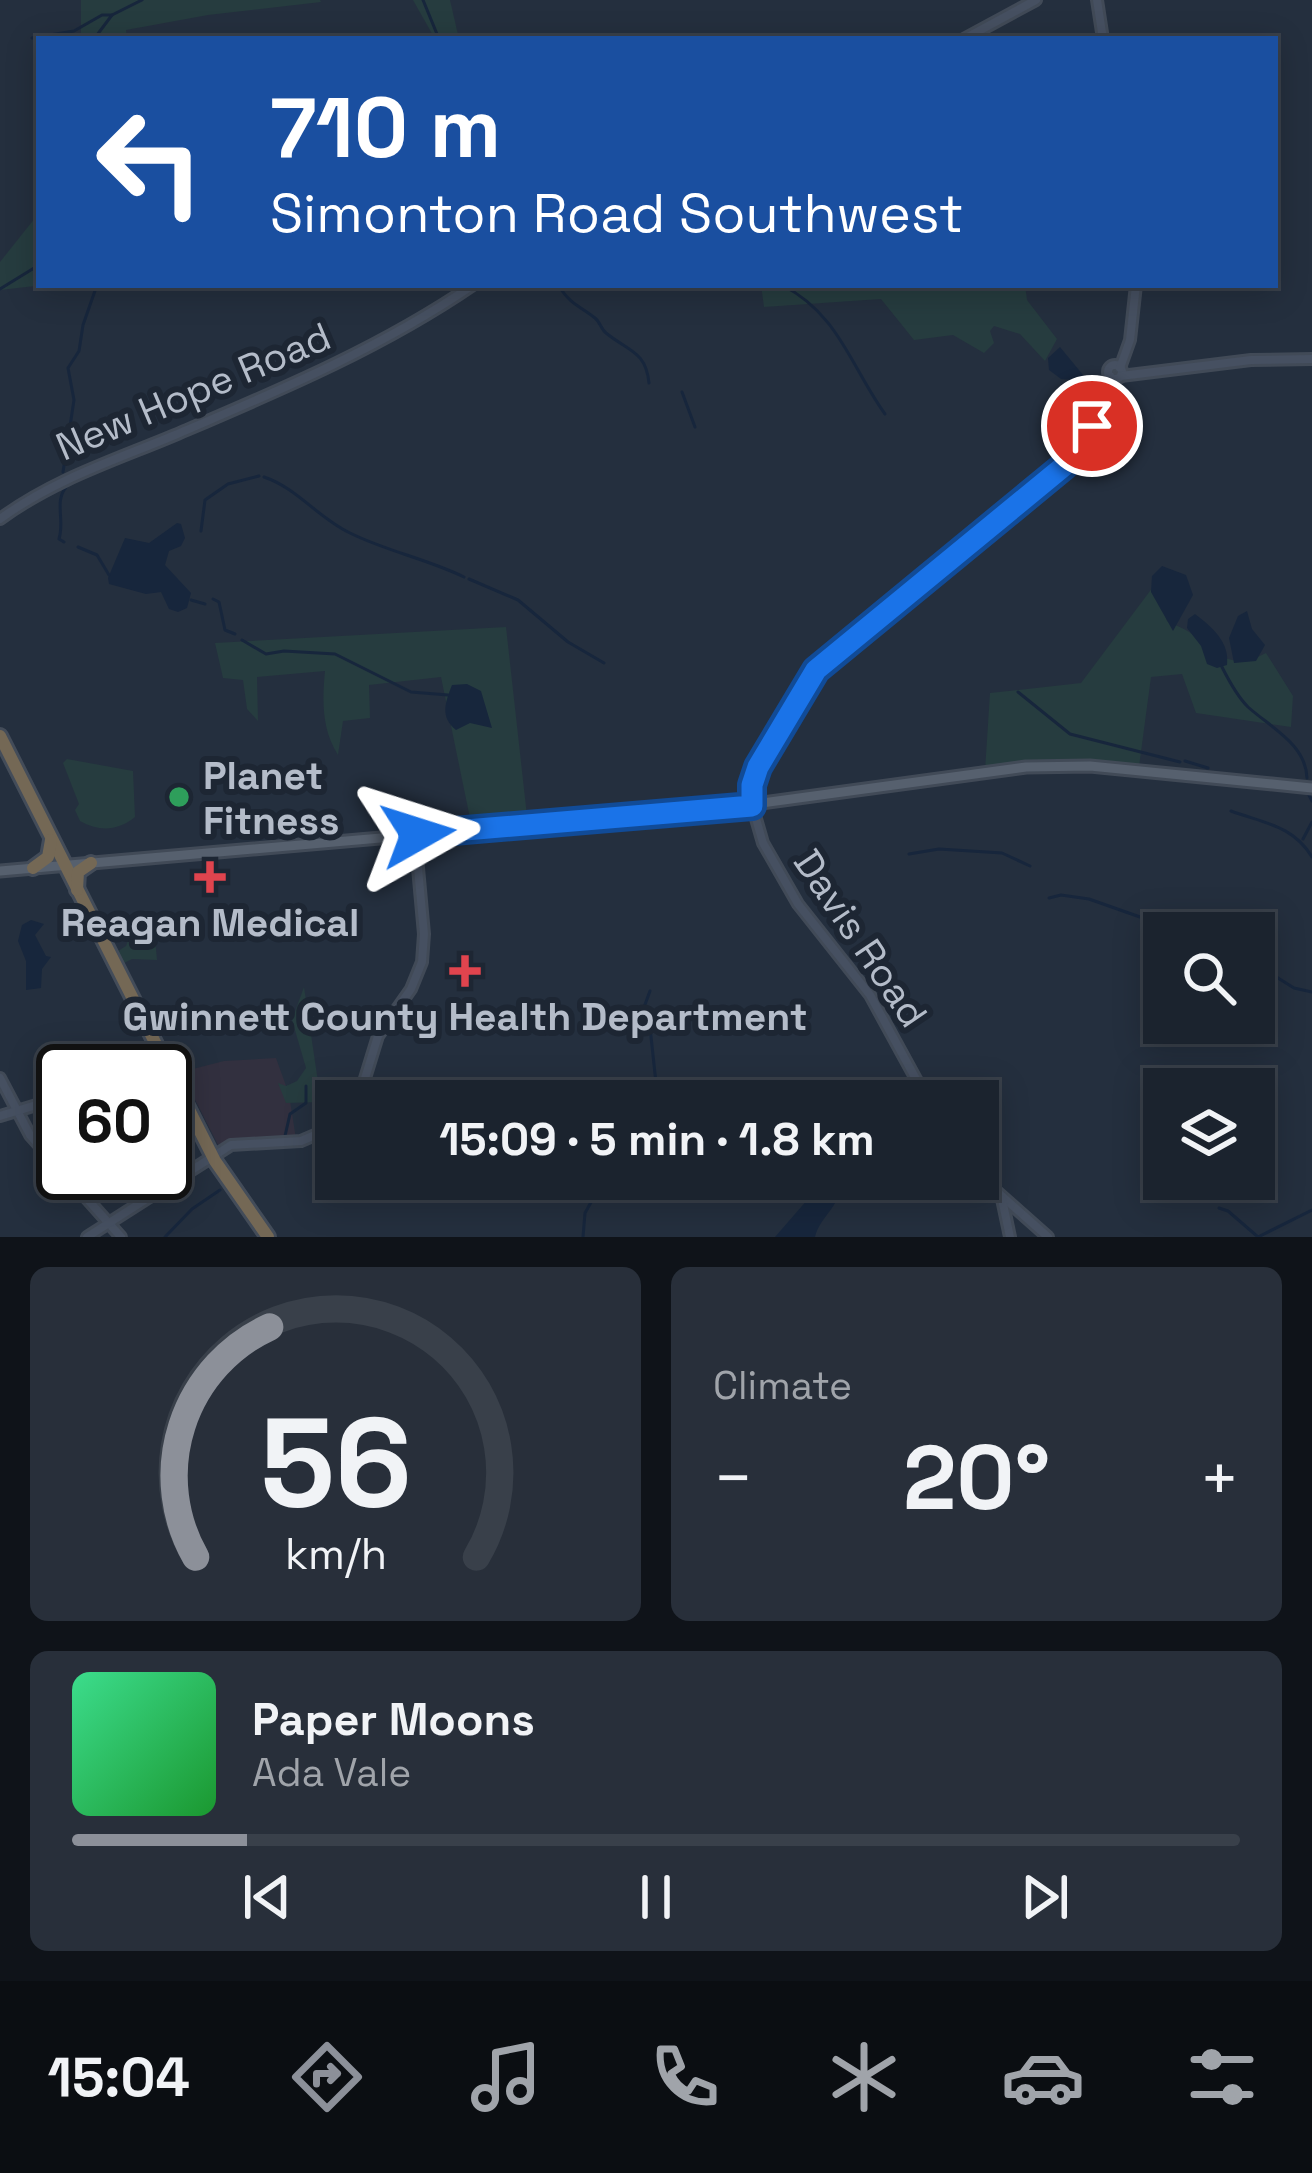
<!DOCTYPE html>
<html lang="en">
<head>
<meta charset="utf-8">
<style>
  body { margin:0; font-family:"Space Grotesk",sans-serif; background:#282f3a; color:#f1f3f6; height:100vh; display:flex; flex-direction:column; font-size:45px; white-space:nowrap }
  * { box-sizing:border-box; margin:0 }
  p { font-size:39px; color:#a0a4aa }
  .icon { flex:none; width:66px; height:66px; fill:none; stroke:currentColor; stroke-width:2; stroke-linecap:round; stroke-linejoin:round }
  .map { position:relative; height:1237px; overflow:hidden }
  .side { display:flex; flex-direction:column; gap:30px; padding:30px; background:#0f1319; flex:1 }
  .side>* { flex:none }
  .hud { position:absolute; left:36px; top:36px; width:1242px; height:252px; border-radius:0px; box-shadow:0 6px 30px #0003,0 0 0 3px #39404a; background:#1a4fa0; color:#fff; overflow:hidden }
  .tools { position:absolute; left:1143px; top:912px; display:grid; gap:24px }
  .tools a { display:grid; place-items:center; width:132px; height:132px; border-radius:0px; background:#1b232e; box-shadow:0 6px 30px #0003,0 0 0 3px #39404a; font-size:60px }
  .speed { position:absolute; left:36px; top:1044px; display:flex; gap:24px; font-size:60px; font-weight:700; text-align:center }
  .speed>* { display:grid; place-content:center; width:156px; height:156px; border-radius:50%; background:#1b232e; box-shadow:0 6px 30px #0003,0 0 0 3px #39404a; line-height:1 }
  .speed .limit { border:6px solid #111; border-radius:18px; background:#fff; color:#111 }
  .pin { position:absolute; display:grid; place-items:center; width:102px; height:102px; color:#fff; margin:-51px; border:6px solid #fff; border-radius:50%; box-shadow:0 3px 12px #0007 }
  .me { position:absolute; width:132px; margin:-66px; rotate:84deg; stroke-linejoin:round; filter:drop-shadow(0 0 9px #0008) }
  .turn { display:flex; align-items:center; gap:42px; height:252px; padding:0 36px; font-size:54px }
  .turn .icon { width:156px; height:156px; stroke-width:2.5 }
  .turn b { display:block; font-size:84px; line-height:102px }
  .big { font-size:90px; font-weight:800; line-height:1.1 }
  .side .widget { flex:1; display:flex; flex-direction:column; justify-content:center; gap:18px; min-width:0; padding:0 42px; border-radius:18px; background:#282f3a }
  .side .dial { align-items:center; gap:0 }
  .dial svg { height:312px; overflow:visible; fill:none; stroke:#39404a; stroke-width:7; stroke-linecap:round; text-anchor:middle }
  .dial text { fill:#f1f3f6; stroke:none }
  .song { display:flex; align-items:center; gap:36px }
  .cover { width:144px; height:144px; border-radius:18px; background:linear-gradient(135deg,hsl(150 70% 55%),hsl(130 70% 35%)) }
  .played { height:12px; border-radius:6px; background:linear-gradient(90deg,#8c9099 15%,#39404a 15%) }
  .keys { display:flex; justify-content:space-around; direction:ltr }
  .heat { display:flex; justify-content:space-between; align-items:center; font-size:66px; direction:ltr }
  .side .tiles { flex:1; display:grid; gap:30px; grid-template-columns:1fr 1fr }
  .widget:last-child { grid-column:span 2 }
  .trip { position:absolute; left:315px; top:1080px; width:684px; height:120px; border-radius:0px; background:#1b232e; box-shadow:0 6px 30px #0003,0 0 0 3px #39404a; font-weight:800; line-height:120px; text-align:center }
  .menu { display:flex; height:192px; justify-content:space-around; align-items:center; background:#0b0e12; color:#a0a4aa }
  .menu .icon { width:84px; height:84px }
  .menu .on { color:#8c9099 }
  .menu b { font-size:54px; color:#f1f3f6 }
  .map>svg:first-child { display:block }
</style>
</head>
<body>
<div class="map">
<svg width="1312" height="1237" viewBox="0 0 1312 1237">
  <rect width="100%" height="100%" fill="#242f3e"/>
  <path fill="#32303f" d="M276,1058L289,1094L296,1139L249,1137L218,1145L181,1072L224,1061Z"/>
  <g fill="#263c3f">
    <path d="M81,0H320L321,2L208,15L126,30L127,39H81Z"/>
    <path d="M413,0H450L459,39H435Z"/>
    <path d="M39,213V285H44L0,290V262Z"/>
    <path d="M761,285H985L986,290L1025,285L1027,300L1057,339L1045,361L1020,334L994,326L990,331L994,343L984,353L953,335L914,340L881,299L764,307Z"/>
    <path d="M1156,583L1167,621C1175,626 1188,629 1194,636C1216,658 1236,669 1266,653L1293,696L1291,727L1196,713L1182,674L1151,677L1139,767L985,771L990,693L1081,683Z"/>
    <path d="M506,627L528,825L472,828L441,677L369,685L370,718L343,721L338,755C322,730 322,702 325,671L257,677L258,721L247,709L243,680L223,678L215,643Z"/>
    <path d="M67,759L133,771L135,817C118,831 99,832 80,821L75,810L79,804L63,763Z"/>
    <path d="M154,927L157,960L132,959L124,963L118,951L126,946L132,930Z"/>
    <path d="M304,987L321,1102L286,1103L278,1083L286,1086L297,1081L306,1068L292,1020Z"/>
  </g>
  <g fill="#17263c">
    <path d="M1060,347L1088,381L1061,379L1049,370L1048,358Z"/>
    <path d="M177,523L181,524L185,538L181,546L169,551L165,565L191,593L187,608L178,612L169,609L161,592L146,594L109,584L108,578L125,538L149,543Z"/>
    <path d="M1162,566L1186,575L1193,595L1173,631L1151,592L1152,576Z"/>
    <path d="M1247,611L1252,629L1265,645L1256,661L1234,663L1229,638L1238,616Z"/>
    <path d="M1195,614C1212,627 1230,642 1227,665L1217,668L1207,664L1201,646L1187,628L1188,619Z"/>
    <path d="M467,684L481,691L492,728L470,723L456,730C440,717 445,703 452,685Z"/>
    <path d="M31,920L44,924L35,935L46,956L51,957L42,969L41,988L26,990V961L18,941L22,925Z"/>
    <path d="M827,1180L838,1181C845,1204 820,1215 815,1237H775L808,1199L821,1198Z"/>
  </g>
  <g fill="none" stroke-linecap="round" stroke-linejoin="round">
    <g stroke="#17263c" stroke-width="3">
      <path d="M423,0L439,39"/>
      <path d="M32,38L74,31L102,15H112"/>
      <path d="M94,39L112,15L142,0"/>
      <path d="M558,285C572,306 577,304 595,318C600,322 601,329 606,333C628,351 646,351 649,383"/>
      <path d="M782,285C839,314 851,367 885,414"/>
      <path d="M0,289L39,265"/>
      <path d="M682,392L695,427"/>
      <path d="M63,472L74,400L68,368L79,351L83,325L97,285"/>
      <path d="M264,477C297,488 318,518 350,533C386,551 427,559 464,577"/>
      <path d="M201,531L205,500L228,484L259,476"/>
      <path d="M64,542L59,539C65,520 54,502 66,487"/>
      <path d="M78,547L97,555L109,575"/>
      <path d="M469,579L518,600L568,642L604,663"/>
      <path d="M213,599L219,602L225,630L235,634"/>
      <path d="M191,600L205,604"/>
      <path d="M242,640L266,654L284,651L335,654L411,692L448,695"/>
      <path d="M1222,667C1228,679 1238,697 1248,707C1270,727 1306,744 1307,778"/>
      <path d="M1018,692L1070,734L1180,762"/>
      <path d="M1185,761L1208,768"/>
      <path d="M1309,795L1312,801"/>
      <path d="M1231,811C1263,823 1293,825 1312,857"/>
      <path d="M1303,839L1312,822"/>
      <path d="M909,854L939,849L1002,853L1030,866"/>
      <path d="M1049,898L1061,895L1089,899L1140,917L1180,920L1212,933"/>
      <path d="M1254,963L1294,988L1312,992"/>
      <path d="M643,1010L650,991"/>
      <path d="M643,1014L649,1018L656,1083L650,1087L647,1101"/>
      <path d="M285,1136L290,1114L306,1103V1086"/>
      <path d="M1148,1179L1163,1181"/>
      <path d="M1176,1184L1206,1197"/>
      <path d="M1219,1208L1228,1211L1258,1237L1312,1210"/>
      <path d="M165,1237L192,1209L220,1190"/>
      <path d="M583,1237L585,1213L604,1179"/>
    </g>
    <g stroke="#414a57" stroke-width="14">
      <g id="secondary">
        <path d="M1097,0L1103,39"/>
        <path d="M964,39L1036,0"/>
        <circle cx="1115" cy="372" r="7"/>
        <path d="M1120,368L1130,340L1136,285"/>
        <path d="M1121,376L1251,360L1312,359"/>
        <path d="M0,519C55,479 113,461 175,435C278,391 381,348 473,285"/>
        <path d="M0,1078L30,1135L121,1237"/>
        <path d="M358,1101L378,1036L411,989L422,962L424,934L415,835"/>
        <path d="M928,1101L870,995L798,904L763,843L752,805V785L758,767L801,692L822,664L1068,462L1090,429L1110,376"/>
        <path d="M0,1116L63,1097"/>
        <path d="M978,1175L1048,1237"/>
        <path d="M1002,1199L1010,1237"/>
        <path d="M87,1237L231,1145L301,1141L336,1126"/>
      </g>
    </g>
    <g stroke="#414a57" stroke-width="15">
      <path id="primary" d="M0,871L725,808L1026,767L1090,766L1312,788"/>
    </g>
    <g stroke="#434c59" stroke-width="18">
      <g id="highway">
        <path d="M0,736L215,1161L268,1237"/>
        <path d="M33,868L48,857L51,840"/>
        <path d="M77,890L78,872L91,863"/>
      </g>
    </g>
    <use href="#secondary" stroke="#465061" stroke-width="8"/>
    <use href="#primary" stroke="#56606e" stroke-width="9"/>
    <use href="#highway" stroke="#746855" stroke-width="12"/>
  </g>
  <g fill="none" stroke-linecap="round" stroke-linejoin="round">
    <g stroke="#114b97" stroke-width="30">
      <path id="route" d="M418,834L752,806V785L758,767L816,670L1064,466L1092,426"/>
    </g>
    <use href="#route" stroke="#1a73e8" stroke-width="21"/>
  </g>
  <circle fill="#2e9e5b" stroke="#1d2633" stroke-width="4.5" cx="179" cy="797" r="12"/>
  <g fill="#e0444e" stroke="#1d2633" stroke-width="4.5">
    <path d="M204 859h12v12h12v12h-12v12h-12v-12h-12v-12h12z"/>
    <path d="M459 953h12v12h12v12h-12v12h-12v-12h-12v-12h12z"/>
  </g>
  <g text-anchor="middle" stroke-width="12" stroke-linejoin="round" paint-order="stroke">
    <g font-size="39" fill="#b4bcc9" stroke="#1d2633">
      <text transform="translate(193 391) rotate(-23)" y="14">New Hope Road</text>
      <text transform="translate(861 938) rotate(56)" y="14">Davis Road</text>
    </g>
    <g font-size="39" font-weight="bold" fill="#b4bcc9" stroke="#1d2633">
      <text x="203" y="789" text-anchor="start">Planet<tspan x="203" dy="45">Fitness</tspan></text>
      <text x="210" y="936">Reagan Medical</text>
      <text x="465" y="1030">Gwinnett County Health Department</text>
    </g>
  </g>
</svg>
<div class="tools">
<a><svg class="icon" aria-label="search" viewBox="0 0 24 24"><circle cx="10" cy="10" r="6"/><path d="M15 15l6 6"/></svg></a>
<a><svg class="icon" aria-label="layers" viewBox="0 0 24 24"><path d="M12 4l9 5-9 5-9-5zM3 14l9 5 9-5"/></svg></a>
</div>
<div class="speed"><div class="limit">60</div></div>
<div class="pin" style="left:1092px;top:426px;background:#d93025"><svg class="icon" aria-label="arrive" viewBox="0 0 24 24"><path d="M6 21V4h12l-3 4 3 4H6"/></svg></div>
<svg class="me" style="left:418px;top:834px" viewBox="-20 -20 40 40"><path d="M0-17L14 15 0 8-14 15z" fill="#1a73e8" stroke="#fff" stroke-width="4"/></svg>
<div class="trip">15:09 · 5 min · 1.8 km</div>
<div class="hud">
<div class="turn"><svg class="icon" aria-label="left" viewBox="0 0 24 24"><path d="M17 20v-9H6M10 6l-5 5 5 5"/></svg><div><b>710 m</b>Simonton Road Southwest</div></div>
</div>
</div>
<section class="side">
<div class="tiles">
<div class="widget dial"><svg viewBox="0 0 100 80">
<path d="M14 69A42 42 0 1 1 86 69"/>
<path d="M14 69A42 42 0 0 1 33 10" stroke="#8c9099"/>
<text x="50" y="56" font-size="32" font-weight="700">56</text>
<text x="50" y="72" font-size="11">km/h</text>
</svg></div>
<div class="widget"><p>Climate</p>
<div class="heat"><a>−</a><b class="big">20°</b><a>+</a></div>
</div>
<div class="widget">
<div class="song"><i class="cover"></i><div><b>Paper Moons</b><p>Ada Vale</p></div></div>
<div class="played"></div>
<div class="keys"><svg class="icon" aria-label="previous" viewBox="0 0 24 24"><path d="M18 5L8 12l10 7zM5 5v14"/></svg><svg class="icon" aria-label="pause" viewBox="0 0 24 24"><path d="M8 5v14M16 5v14"/></svg><svg class="icon" aria-label="next" viewBox="0 0 24 24"><path d="M6 5l10 7-10 7zM19 5v14"/></svg></div>
</div>
</div>
</section>
<nav class="menu">
<b>15:04</b>
<svg class="icon on" aria-label="directions" viewBox="0 0 24 24"><path d="M12 3l9 9-9 9-9-9zM9 14v-3h6M13 9l2 2-2 2"/></svg>
<svg class="icon" aria-label="music" viewBox="0 0 24 24"><path d="M9 18V5l10-2v13"/><circle cx="6" cy="18" r="3"/><circle cx="16" cy="16" r="3"/></svg>
<svg class="icon" aria-label="phone" viewBox="0 0 24 24"><path d="M5 4h4l2 5-3 2q2 4 5 5l2-3 5 2v4C11 20 4 13 5 4z"/></svg>
<svg class="icon" aria-label="climate" viewBox="0 0 24 24"><path d="M12 3v18M4 7l16 10M4 17L20 7"/></svg>
<svg class="icon" aria-label="car" viewBox="0 0 24 24"><path d="M5 17H2v-5l4-1 3-4h7l3 4 3 1v5h-3M9 17h6M6 11h13"/><circle cx="7" cy="17" r="2"/><circle cx="17" cy="17" r="2"/></svg>
<svg class="icon" aria-label="filters" viewBox="0 0 24 24"><path d="M4 7h16M4 17h16"/><circle cx="9" cy="7" r="2"/><circle cx="15" cy="17" r="2"/></svg>
</nav>
</body>
</html>
